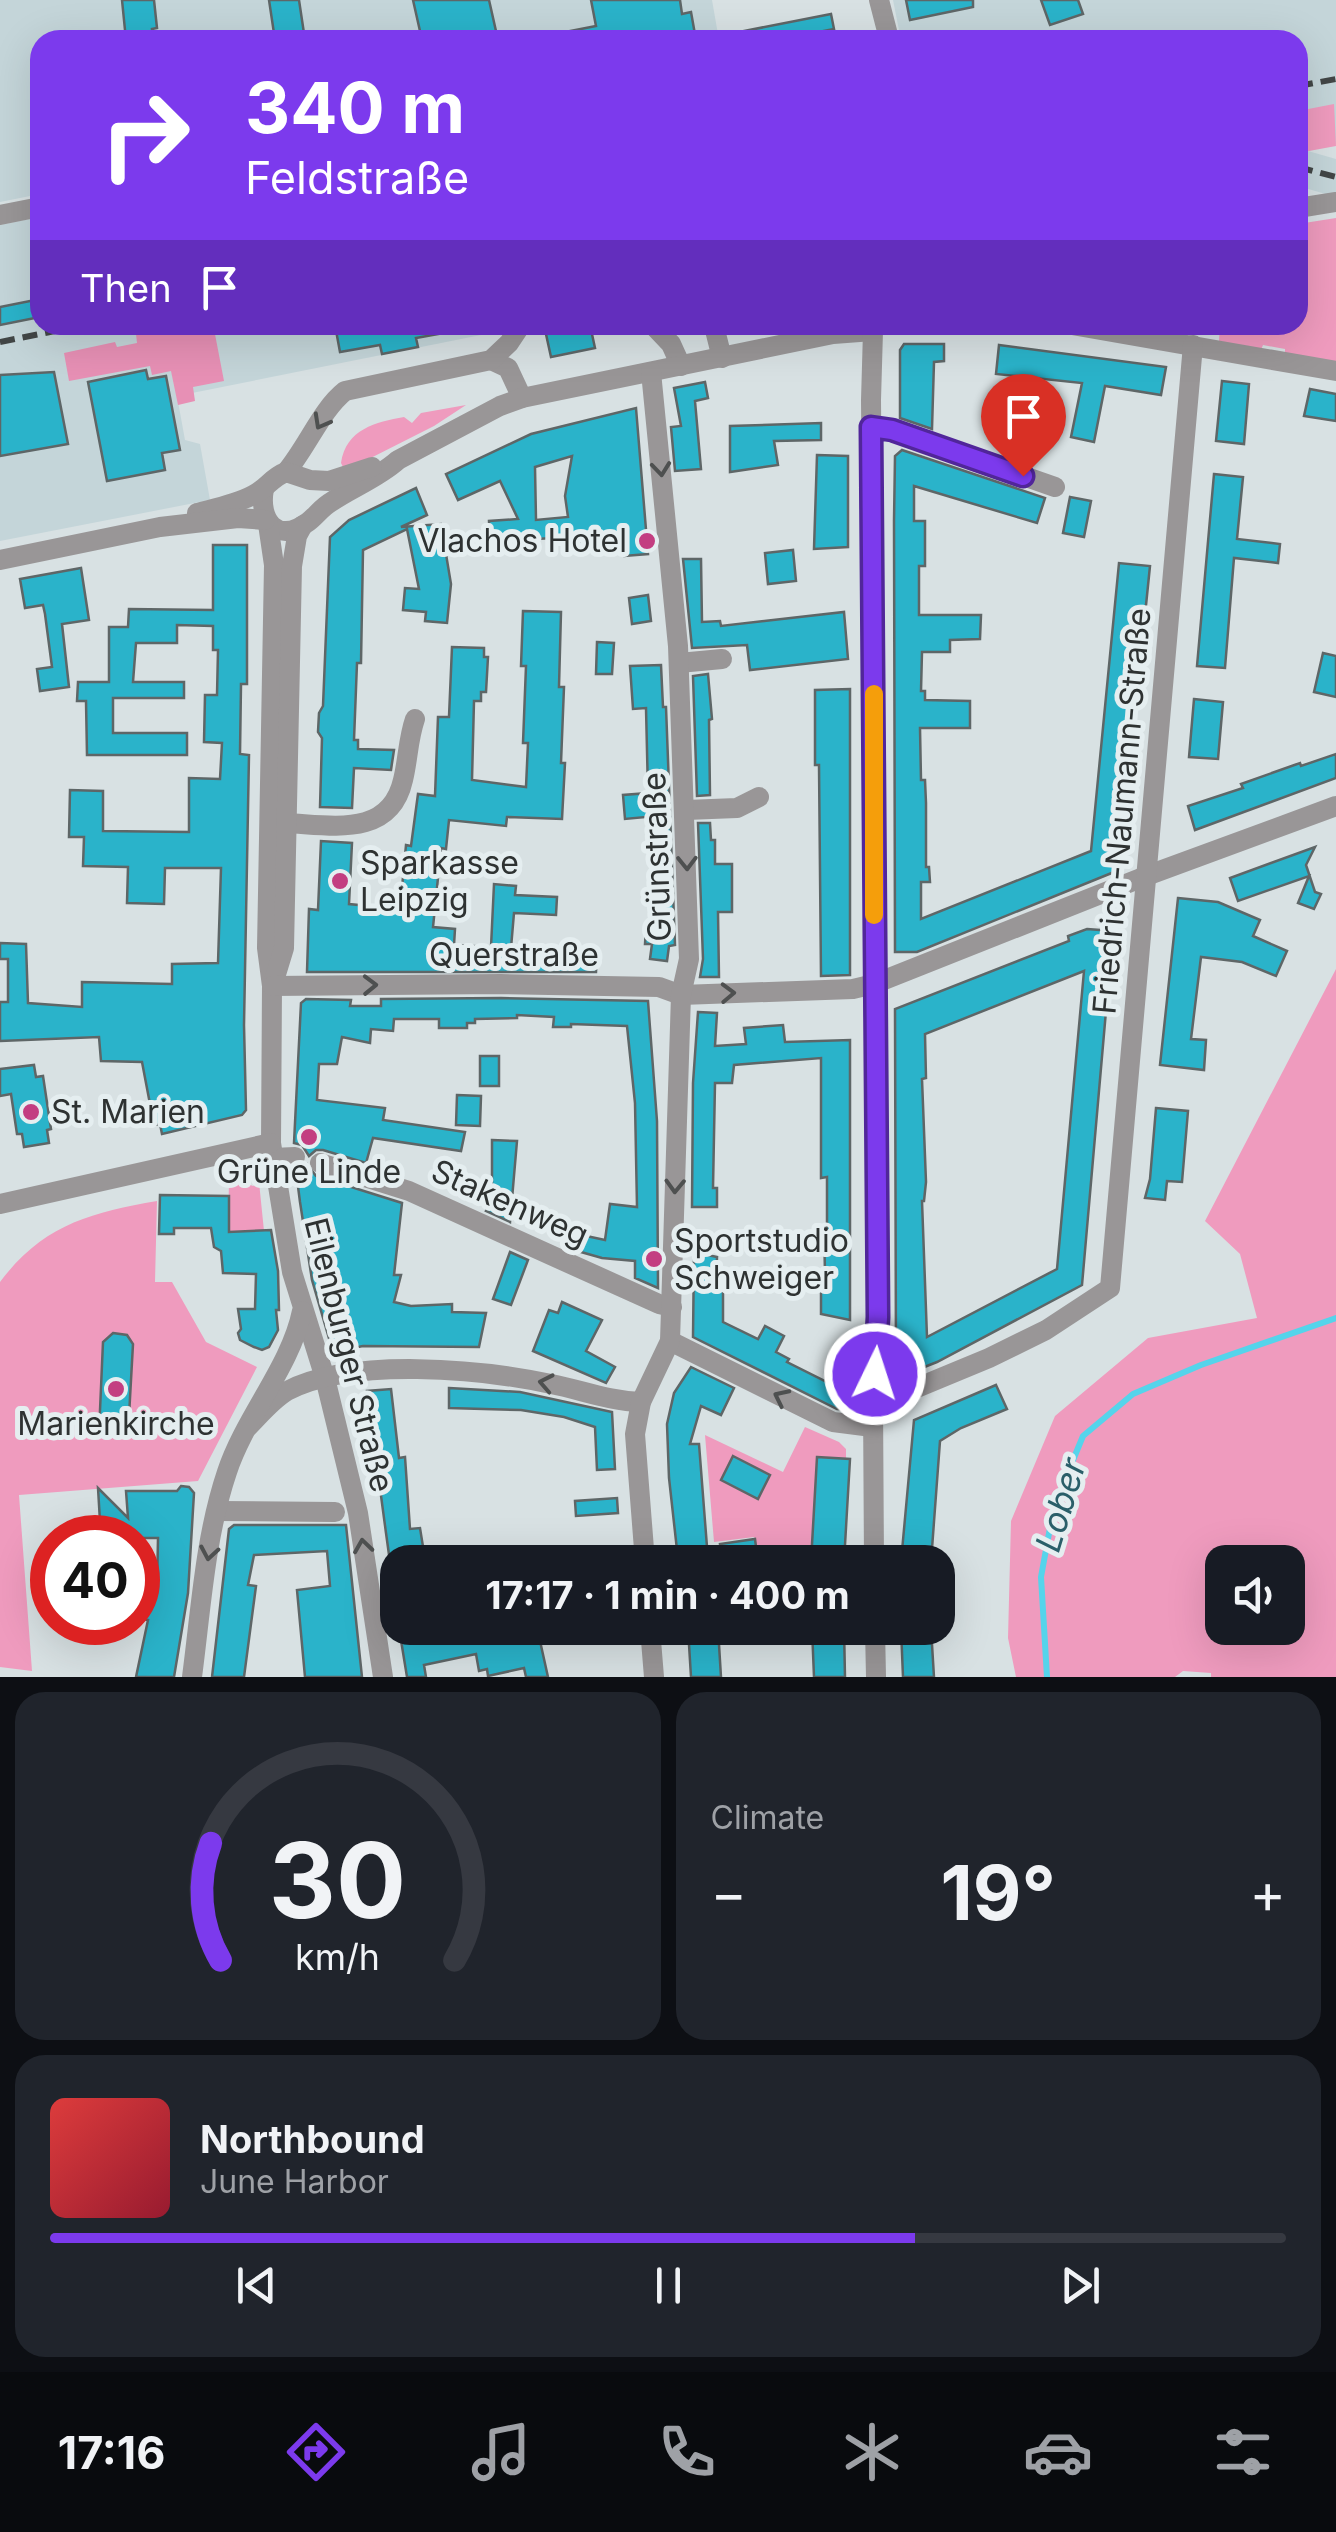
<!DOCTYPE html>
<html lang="en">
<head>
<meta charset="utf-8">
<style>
  body { margin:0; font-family:Inter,sans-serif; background:#20242c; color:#f1f3f6; height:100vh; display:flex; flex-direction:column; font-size:38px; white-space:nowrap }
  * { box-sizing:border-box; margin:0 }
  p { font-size:32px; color:#9ea1a6 }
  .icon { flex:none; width:55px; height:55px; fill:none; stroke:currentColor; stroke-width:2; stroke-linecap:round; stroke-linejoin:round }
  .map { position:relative; height:1677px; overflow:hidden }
  .panel { display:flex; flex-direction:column; gap:15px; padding:15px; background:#0d0f14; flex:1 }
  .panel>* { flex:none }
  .banner { position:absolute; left:30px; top:30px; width:1278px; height:305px; border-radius:30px; box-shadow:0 10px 40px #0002; background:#7c3aed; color:#fff; overflow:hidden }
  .fabs { position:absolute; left:1205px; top:1545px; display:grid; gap:20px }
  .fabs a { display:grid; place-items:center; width:100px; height:100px; border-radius:20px; background:#171b24; box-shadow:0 10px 40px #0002; font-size:50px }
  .speed { position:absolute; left:30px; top:1515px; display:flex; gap:20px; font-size:50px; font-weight:700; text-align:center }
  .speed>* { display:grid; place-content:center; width:130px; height:130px; border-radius:50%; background:#171b24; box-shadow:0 10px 40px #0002; line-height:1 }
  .speed .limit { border:15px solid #d22; background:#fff; color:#111 }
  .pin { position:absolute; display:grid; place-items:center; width:85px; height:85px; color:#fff; margin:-102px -42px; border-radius:50% 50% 50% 0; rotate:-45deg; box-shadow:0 0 10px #0007 }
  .pin .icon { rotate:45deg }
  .me { position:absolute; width:110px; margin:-55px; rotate:4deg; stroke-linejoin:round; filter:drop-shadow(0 0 8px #0008) }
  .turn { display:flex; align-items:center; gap:35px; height:210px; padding:0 50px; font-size:45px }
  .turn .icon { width:130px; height:130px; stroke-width:2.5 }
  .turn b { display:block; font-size:70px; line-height:85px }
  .then { display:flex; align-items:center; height:95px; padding:0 50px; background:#0003; gap:20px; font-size:38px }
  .big { font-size:75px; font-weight:700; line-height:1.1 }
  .panel .widget { flex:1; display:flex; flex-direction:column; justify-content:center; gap:15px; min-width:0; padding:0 35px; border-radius:30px; background:#20242c }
  .panel .dial { align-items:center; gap:0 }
  .dial svg { height:260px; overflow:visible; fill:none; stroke:#363941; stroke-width:7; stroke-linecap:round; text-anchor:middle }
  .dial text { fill:#f1f3f6; stroke:none }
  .song { display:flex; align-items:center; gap:30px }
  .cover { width:120px; height:120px; border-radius:15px; background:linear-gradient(135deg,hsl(0 70% 55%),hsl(350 70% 35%)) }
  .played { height:10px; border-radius:5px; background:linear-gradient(90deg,#7c3aed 70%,#363941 70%) }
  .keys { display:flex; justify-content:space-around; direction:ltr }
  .heat { display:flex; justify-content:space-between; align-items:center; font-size:55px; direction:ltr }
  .panel .tiles { flex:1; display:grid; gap:15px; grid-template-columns:1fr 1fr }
  .widget:last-child { grid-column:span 2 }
  .trip { position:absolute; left:380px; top:1545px; width:575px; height:100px; border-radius:30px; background:#171b24; box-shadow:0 10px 40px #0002; font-weight:700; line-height:100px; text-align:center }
  .tab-bar { display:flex; height:160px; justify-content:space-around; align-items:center; background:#090b0e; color:#9ea1a6 }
  .tab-bar .icon { width:70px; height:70px }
  .tab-bar .current { color:#7c3aed }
  .tab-bar b { font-size:45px; color:#f1f3f6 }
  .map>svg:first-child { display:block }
</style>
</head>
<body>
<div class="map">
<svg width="1336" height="1677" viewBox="0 0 1336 1677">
  <rect width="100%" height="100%" fill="#d8e1e3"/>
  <g fill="#c4d5d9">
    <path d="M0,0H712L719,40H40V194L0,202Z"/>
    <path d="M893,0H1336V144L1308,151L1336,159V197L1298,186V40H901Z"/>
    <path d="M40,217V325H490L481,335L177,396L185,440L200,444L210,500L0,541V225Z"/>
  </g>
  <g fill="#ef9bbe" fill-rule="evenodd">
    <path d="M1334,104L1336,146L1298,153V111Z"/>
    <path d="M1336,218V364L1285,355V349L1263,345L1261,350L1219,341L1220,325H1298V224Z"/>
    <path d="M466,405L434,426L345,471L341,463C346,429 376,422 404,417L412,423L421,413Z"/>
    <path d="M1336,969V1677H1211V1673L1183,1671L1175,1677H1016L1008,1638L1011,1521L1055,1416L1148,1338L1257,1318L1240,1254L1205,1221ZM1222,1562H1288V1628H1222Z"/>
    <path d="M248,1175V1184L253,1186L259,1182L264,1231L228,1232L229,1180Z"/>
    <path d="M157,1201L155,1282H172L206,1342L257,1367L198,1481L19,1495L32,1671L0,1667V1282C43,1225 89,1213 157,1201Z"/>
    <path d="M805,1427L839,1442L846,1449V1458L817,1457L811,1562H760L754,1537L714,1542L705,1435L783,1472Z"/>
  </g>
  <path fill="#e790b5" d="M177,326L193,333L214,329L224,381L193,387L195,401L178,405L171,371L152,375L150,366L69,381L64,353L115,342L117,347L137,343L136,334Z"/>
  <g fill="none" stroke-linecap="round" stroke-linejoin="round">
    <path stroke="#55d4eb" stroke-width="6" d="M1047,1677L1041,1577L1054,1506L1083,1436L1133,1394L1201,1365L1336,1318"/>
  </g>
  <g fill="#2ab3ca" stroke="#5e6667" stroke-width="2.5" fill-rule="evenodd">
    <path d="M122,0H154L157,28L152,29L154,40H126Z"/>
    <path d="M269,0H299L305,40H275Z"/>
    <path d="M413,0H489L498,40H422Z"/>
    <path d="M591,0H680L682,14L691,12L696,40H565V32L596,26Z"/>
    <path d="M906,0H973V7L910,20Z"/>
    <path d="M1041,0H1078L1083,14L1050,25Z"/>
    <path d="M831,14L834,29L778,40H735L734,33Z"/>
    <path d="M40,299V317L0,325V307Z"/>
    <path d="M335,325H444V333L416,338L418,347L382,354L380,345L340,352Z"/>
    <path d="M544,325H590L595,348L551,357Z"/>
    <path d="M904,344H944V361L934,362L932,429L900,418V350Z"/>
    <path d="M999,345L1166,367L1161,395L1105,386L1094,442L1071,437L1082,383L996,374Z"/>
    <path d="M146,370L148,379L166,376L180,450L162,453L165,470L107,481L88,382Z"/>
    <path d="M54,372L68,444L0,456V375Z"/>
    <path d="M1222,381L1249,384L1244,444L1216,441Z"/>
    <path d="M705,382L708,398L695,401L701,469L675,471L671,427L681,426L674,388Z"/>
    <path d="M1310,389L1336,394V421L1304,416Z"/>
    <path d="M636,408L648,554L624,556L605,539L578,542L569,537L490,542L489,521L518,519L500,481L458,500L446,474L531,434ZM572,456L565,496L568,517L536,520L535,467Z"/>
    <path d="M821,423V440L774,441L778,465L730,472V426Z"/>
    <path d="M902,450L1045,498L1037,523L914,486V521H925V566H919V615H981L980,639L950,640V652H922L921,691H925V700L970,701V728H920L921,780H925L926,803V867H929L930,882H921V919L1091,851L1119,563L1150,566L1119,870L917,952H895L894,521L895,456Z"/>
    <path d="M817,455L848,456V547L814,549Z"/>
    <path d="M1214,474L1243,477L1237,539L1280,544L1278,563L1234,558L1225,668L1197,666Z"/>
    <path d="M416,488L427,515L401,527L441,524L451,584L447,623L425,621L426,612L403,610L405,588L419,589L407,529L363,550L361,663H357L354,740H358V749L394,750L392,763L391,770L354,768L352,808L320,807L322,738L318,732L319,713L323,706L330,537L349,520Z"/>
    <path d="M1070,497L1091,501L1084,537L1063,533Z"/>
    <path d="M213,545H247V684H241L240,754L249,755L244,1025L246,1110L242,1115L162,1134L160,1124L154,1125L142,1062L101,1061L99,1037L0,1041V1002H8V959H0V943L26,944L28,1003L82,1007V982L172,984V964L218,963L221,868H165L164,904L127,903L128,867L83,866L84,837H69L70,790L103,791V831L189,832V778L220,779L222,743L204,742L205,695H217L218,650H213V626L177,625V643H136L133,682H184V698H113V733H187V755H87L86,701H77L78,682H109V627H128L129,609L213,610Z"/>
    <path d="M793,550L796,581L768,584L765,553Z"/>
    <path d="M683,559H701L702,622L720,621L721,626L844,612L848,659L750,670L747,645L692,648Z"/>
    <path d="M81,568L89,620L62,624L69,687L40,691L37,669L52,667L45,614L43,605L25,608L20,579Z"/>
    <path d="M648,595L651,621L632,624L629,598Z"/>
    <path d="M523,611L561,612L559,687H564L561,763H565L562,819L507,817L506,826L449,820L446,849L441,848L433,927L455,929L454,945L491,947L494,884L516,886L515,895L557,897L556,915L514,913L511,948L597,953L596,972H307L309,909L318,910L321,841L352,843L349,904L400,909L406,845L411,846L418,794L435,796L438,717H449L452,647L484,648V657H488L486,692H481V701H474L472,780L526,787L528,743H523L526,666H521Z"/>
    <path d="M597,642L614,643L612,674H596Z"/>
    <path d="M1323,653L1336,656V697L1314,692Z"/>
    <path d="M661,665L663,707H666L675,945L669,946L667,961L650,959L652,944H645L646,928H656L654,868H659L656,816L625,819L623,795L648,793L646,708L633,709L630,666Z"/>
    <path d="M708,674L712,719L709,720L710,795L697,796L693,676Z"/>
    <path d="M850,689V975L821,976L819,765H815V690Z"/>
    <path d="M1194,699L1223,702L1218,759L1189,757Z"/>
    <path d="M1336,754V778L1195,830L1188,806L1243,788L1241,784L1300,763L1301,766Z"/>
    <path d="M698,823H710L711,840H715V864H732V912H718L719,977H700L703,959Z"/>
    <path d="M1315,847L1306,865L1315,892L1321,894L1314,909L1298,903L1309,876L1238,901L1230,878Z"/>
    <path d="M1178,898L1218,902L1260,920L1253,936L1287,951L1276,976L1242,962L1201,957L1191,1039L1206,1040L1204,1070L1160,1065Z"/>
    <path d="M1087,929L1113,931L1082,1285L937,1362L917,1370L896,1369L895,1009L1069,941L1068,936ZM1084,971L1057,1269L927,1337L922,1201H924L926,1182L922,1079L926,1078L925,1034Z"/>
    <path d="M501,998L648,1001L657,1121L658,1288L635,1278V1261L602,1258L574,1250L577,1234L605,1240L610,1204L637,1207L635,1103L627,1026L571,1024V1027H553L554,1017L517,1015V1018L475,1019V1023H467V1028H439V1019H394L393,1031L371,1029L370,1043L342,1037L337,1064H319L317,1100L385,1108L383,1120L465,1132L461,1151L373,1138L366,1163L323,1150H316L309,1156L302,1145L294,1143L301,1003L306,999L351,1000L350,1006H381V999Z"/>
    <path d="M698,1012L717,1013L715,1046L746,1044L744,1028L783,1025L785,1042L850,1040V1320L821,1314V1273H825L824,1228H827V1177L821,1178V1058L734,1065L732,1083H715L713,1188H717V1207H692L693,1083Z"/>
    <rect x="480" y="1056" width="19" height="30"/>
    <path d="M34,1065L36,1077L43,1076L51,1129L47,1130L49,1143L24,1147L22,1134H17L11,1094L0,1096V1069Z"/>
    <path d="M457,1095L481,1096L480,1126L456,1125Z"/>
    <path d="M1156,1108L1188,1111L1182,1182L1167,1181L1165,1200L1145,1198L1150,1179Z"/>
    <path d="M492,1140L517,1141L510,1222L486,1211L492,1201Z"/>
    <path d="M307,1164L316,1176L402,1203L394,1275H401L394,1302L411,1306L452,1304V1312L486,1313L479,1347L363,1346L333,1352L312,1280L300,1202L296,1171Z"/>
    <path d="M160,1195L229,1196V1232L271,1230L278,1271L279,1310H276L278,1330L269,1347L262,1350L254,1347L240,1340L238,1333L241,1329L238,1309H255L256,1274L223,1273L221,1251L214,1247L211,1228H174V1234H159Z"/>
    <path d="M510,1252L528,1260L511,1305L493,1299Z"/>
    <path d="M694,1252L717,1257L716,1282L723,1283V1322L758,1339L765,1326L784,1336L776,1352L789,1359L787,1362L833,1385L836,1380L850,1387L849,1410L837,1409L693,1337Z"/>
    <path d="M562,1302L602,1320L586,1351L615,1367L606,1383L533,1351L549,1310L558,1313Z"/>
    <path d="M113,1333L127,1335L133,1344L128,1434L99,1433L103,1342Z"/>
    <path d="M691,1367L734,1388L721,1415L701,1406L690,1444H699L707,1547L677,1550L669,1478L667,1424L674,1393Z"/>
    <path d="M996,1385L1007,1409L961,1428L940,1441L931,1562H901L914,1420Z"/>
    <path d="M449,1388L520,1392L612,1412L615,1469L597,1470L595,1427L564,1417L521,1410L449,1408Z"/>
    <path d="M391,1389L399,1458L405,1457L410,1529L420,1528L425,1559L418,1562H390L386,1533L367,1391Z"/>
    <path d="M733,1456L770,1475L758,1499L721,1480Z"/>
    <path d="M817,1457L850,1459L844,1562H811Z"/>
    <path d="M181,1486L189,1487L194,1493L188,1593L174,1677H136L148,1620L138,1618V1592L157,1589L158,1538H101L98,1488L128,1518L126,1491H177Z"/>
    <path d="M617,1498L618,1513L576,1516L575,1501Z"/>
    <path d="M234,1525H346L362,1677H305L297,1590L330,1586L327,1551L254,1555L248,1585L256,1586L244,1677H212L229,1529Z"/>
    <path d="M755,1539L758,1562H722L720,1544Z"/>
    <path d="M399,1628H573L574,1635L540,1641L548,1677H526L524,1668L488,1676L487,1669L479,1671L476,1654L424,1665L426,1677H407Z"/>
    <path d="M688,1628H718L721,1677H691Z"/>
    <path d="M812,1628H844L845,1677H814Z"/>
    <path d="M901,1628H931L934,1677H903Z"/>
  </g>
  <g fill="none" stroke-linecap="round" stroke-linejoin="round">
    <g stroke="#999697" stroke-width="20">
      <path d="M879,0L887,31"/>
      <path d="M1298,208L1336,202"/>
      <path d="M0,215L40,207"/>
      <path d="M653,325L671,344L681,366"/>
      <path d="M711,325L715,330L722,358"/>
      <path d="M1072,325L1336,371"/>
      <path d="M491,360L508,368L522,398"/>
      <path d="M871,427L892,430L1055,487"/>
      <path d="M286,472C307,447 322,409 345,391L491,360L509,343L521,325"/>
      <path d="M264,489C258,520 277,545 308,522C316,516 322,507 331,502C353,487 378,478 398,460L500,406L522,398L833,334L873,331"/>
      <path d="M197,513C216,508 236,504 253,495C266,489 272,477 286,472L310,480L329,481L372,467"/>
      <path d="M268,524L274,565L267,948L272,986L271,1143L292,1272L325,1378L358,1513L383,1677"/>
      <path d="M0,560L160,527L238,518L265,520"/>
      <path d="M679,663L722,659"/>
      <path d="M686,810L737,808L759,797"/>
      <path d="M286,823C332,825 390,838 403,780C408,760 408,739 415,719"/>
      <path d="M273,984L284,948L292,566L297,536L303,525"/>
      <path d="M272,986L501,984L659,987L681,995L853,989L874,984L1146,876L1336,806"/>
      <path d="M273,1158L295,1157"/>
      <path d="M320,1163L409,1191L659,1304L672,1307"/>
      <path d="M0,1204L271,1143"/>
      <path d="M670,1341L833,1422L872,1427"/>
      <path d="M873,1402L890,1399L989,1358L1046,1330L1110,1288L1193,345"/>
      <path d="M248,1427C260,1415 272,1400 287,1391C352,1357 481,1369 551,1384C582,1390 609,1401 641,1402"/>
      <path d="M217,1511L335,1512"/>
      <path d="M645,1562L635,1434L641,1402L670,1341L681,995L689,959L678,646L651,372"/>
      <path d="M874,1562L873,1402L879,1317L871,400L873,331L876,325"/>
      <path d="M650,1628L654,1677"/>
      <path d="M875,1628L876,1677"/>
      <path d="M192,1677C201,1609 205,1537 227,1472C245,1417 291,1366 302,1311"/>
    </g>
    <g stroke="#424646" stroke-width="6" stroke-dasharray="15 8" stroke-linecap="butt">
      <path d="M1298,86L1336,79"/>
      <path d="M1298,167L1336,177"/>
      <path d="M0,342L85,325"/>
    </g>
  </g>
  <defs><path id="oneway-chevron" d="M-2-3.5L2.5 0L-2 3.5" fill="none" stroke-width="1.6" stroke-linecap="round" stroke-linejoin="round" transform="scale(2.5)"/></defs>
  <g stroke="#4e5050">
    <use href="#oneway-chevron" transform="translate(321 422) rotate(119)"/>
    <use href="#oneway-chevron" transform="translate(661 469) rotate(84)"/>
    <use href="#oneway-chevron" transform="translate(687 863) rotate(89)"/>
    <use href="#oneway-chevron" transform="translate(370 985) rotate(-1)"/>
    <use href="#oneway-chevron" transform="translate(728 993) rotate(-2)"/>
    <use href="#oneway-chevron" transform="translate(675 1186) rotate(92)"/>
    <use href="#oneway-chevron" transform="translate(546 1383) rotate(-169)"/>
    <use href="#oneway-chevron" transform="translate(781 1397) rotate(-154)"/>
    <use href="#oneway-chevron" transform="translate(363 1546) rotate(-98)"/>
    <use href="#oneway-chevron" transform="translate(209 1553) rotate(100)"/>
  </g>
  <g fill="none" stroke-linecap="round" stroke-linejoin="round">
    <g stroke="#51269a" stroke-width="25">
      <path id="route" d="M875,1374L878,1317L871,427L892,430L1023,476"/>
    </g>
    <use href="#route" stroke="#7c3aed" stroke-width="18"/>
    <path stroke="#f59e0b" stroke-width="18" d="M874,694V915"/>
  </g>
  <g fill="#c33e81" stroke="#e5eef0" stroke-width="4">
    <circle cx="647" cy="541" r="10"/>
    <circle cx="340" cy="881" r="10"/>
    <circle cx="31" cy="1112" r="10"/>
    <circle cx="309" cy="1137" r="10"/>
    <circle cx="654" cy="1259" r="10"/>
    <circle cx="116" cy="1389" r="10"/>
  </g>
  <g text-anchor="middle" stroke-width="10" stroke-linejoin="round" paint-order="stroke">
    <g font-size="32" fill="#2e3232" stroke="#e5eef0" text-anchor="start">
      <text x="627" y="552" text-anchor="end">Vlachos Hotel</text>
      <text x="360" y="874">Sparkasse<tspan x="360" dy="37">Leipzig</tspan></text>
      <text x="51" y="1123">St. Marien</text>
      <text x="309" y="1183" text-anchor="middle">Grüne Linde</text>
      <text x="674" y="1252">Sportstudio<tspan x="674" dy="37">Schweiger</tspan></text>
      <text x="116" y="1435" text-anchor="middle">Marienkirche</text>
    </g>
    <g font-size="32" fill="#2e3232" stroke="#e5eef0">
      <text transform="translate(1122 811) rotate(-85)" y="11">Friedrich-Naumann-Straße</text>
      <text transform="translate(657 857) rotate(-92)" y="11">Grünstraße</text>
      <text x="514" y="966">Querstraße</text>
      <text transform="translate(510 1203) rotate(24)" y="11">Stakenweg</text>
      <text transform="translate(349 1355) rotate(76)" y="11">Eilenburger Straße</text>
    </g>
    <g font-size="35" font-style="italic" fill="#2a5f69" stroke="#e5eef0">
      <text transform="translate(1061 1505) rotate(-73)" y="12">Lober</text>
    </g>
  </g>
</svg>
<div class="fabs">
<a><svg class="icon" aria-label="sound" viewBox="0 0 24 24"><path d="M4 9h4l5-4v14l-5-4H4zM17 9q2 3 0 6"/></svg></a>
</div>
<div class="speed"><div class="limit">40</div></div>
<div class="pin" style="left:1023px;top:476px;background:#d93025"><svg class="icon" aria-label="arrive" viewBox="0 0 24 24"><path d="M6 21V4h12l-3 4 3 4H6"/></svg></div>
<svg class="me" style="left:875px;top:1374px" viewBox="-20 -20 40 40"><circle r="17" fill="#7c3aed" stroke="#fff" stroke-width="3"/><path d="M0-11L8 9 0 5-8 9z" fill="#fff"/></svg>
<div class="trip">17:17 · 1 min · 400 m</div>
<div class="banner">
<div class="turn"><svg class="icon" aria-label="right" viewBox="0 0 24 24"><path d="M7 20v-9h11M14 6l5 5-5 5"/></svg><div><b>340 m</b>Feldstraße</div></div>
<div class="then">Then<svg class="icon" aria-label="arrive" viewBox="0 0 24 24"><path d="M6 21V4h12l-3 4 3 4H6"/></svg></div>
</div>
</div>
<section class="panel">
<div class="tiles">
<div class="widget dial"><svg viewBox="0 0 100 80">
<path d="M14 69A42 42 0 1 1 86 69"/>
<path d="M14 69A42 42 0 0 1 11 33" stroke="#7c3aed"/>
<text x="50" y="56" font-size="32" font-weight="700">30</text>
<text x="50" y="72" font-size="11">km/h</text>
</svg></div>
<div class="widget"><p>Climate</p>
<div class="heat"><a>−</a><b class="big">19°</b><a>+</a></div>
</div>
<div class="widget">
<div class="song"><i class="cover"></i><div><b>Northbound</b><p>June Harbor</p></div></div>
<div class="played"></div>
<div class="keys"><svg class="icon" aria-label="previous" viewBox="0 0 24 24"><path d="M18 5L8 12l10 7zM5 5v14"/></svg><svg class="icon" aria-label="pause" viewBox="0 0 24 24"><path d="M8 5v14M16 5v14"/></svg><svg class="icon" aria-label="next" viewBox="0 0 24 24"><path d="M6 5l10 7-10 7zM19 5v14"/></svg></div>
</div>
</div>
</section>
<nav class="tab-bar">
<b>17:16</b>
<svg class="icon current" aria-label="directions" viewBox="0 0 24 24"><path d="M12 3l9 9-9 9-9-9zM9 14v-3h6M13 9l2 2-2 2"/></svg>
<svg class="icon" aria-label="music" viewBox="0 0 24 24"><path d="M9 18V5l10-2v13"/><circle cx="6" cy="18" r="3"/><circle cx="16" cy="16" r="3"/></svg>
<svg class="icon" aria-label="phone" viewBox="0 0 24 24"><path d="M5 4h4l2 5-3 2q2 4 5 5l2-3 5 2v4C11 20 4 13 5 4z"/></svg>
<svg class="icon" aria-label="climate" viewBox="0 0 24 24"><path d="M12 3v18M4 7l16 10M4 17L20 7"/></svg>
<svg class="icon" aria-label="car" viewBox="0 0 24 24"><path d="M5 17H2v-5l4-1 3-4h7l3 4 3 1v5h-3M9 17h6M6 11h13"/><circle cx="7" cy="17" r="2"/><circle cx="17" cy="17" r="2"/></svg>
<svg class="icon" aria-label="filters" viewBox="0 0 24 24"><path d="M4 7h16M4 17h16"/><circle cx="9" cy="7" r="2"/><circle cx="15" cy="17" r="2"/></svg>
</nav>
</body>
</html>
